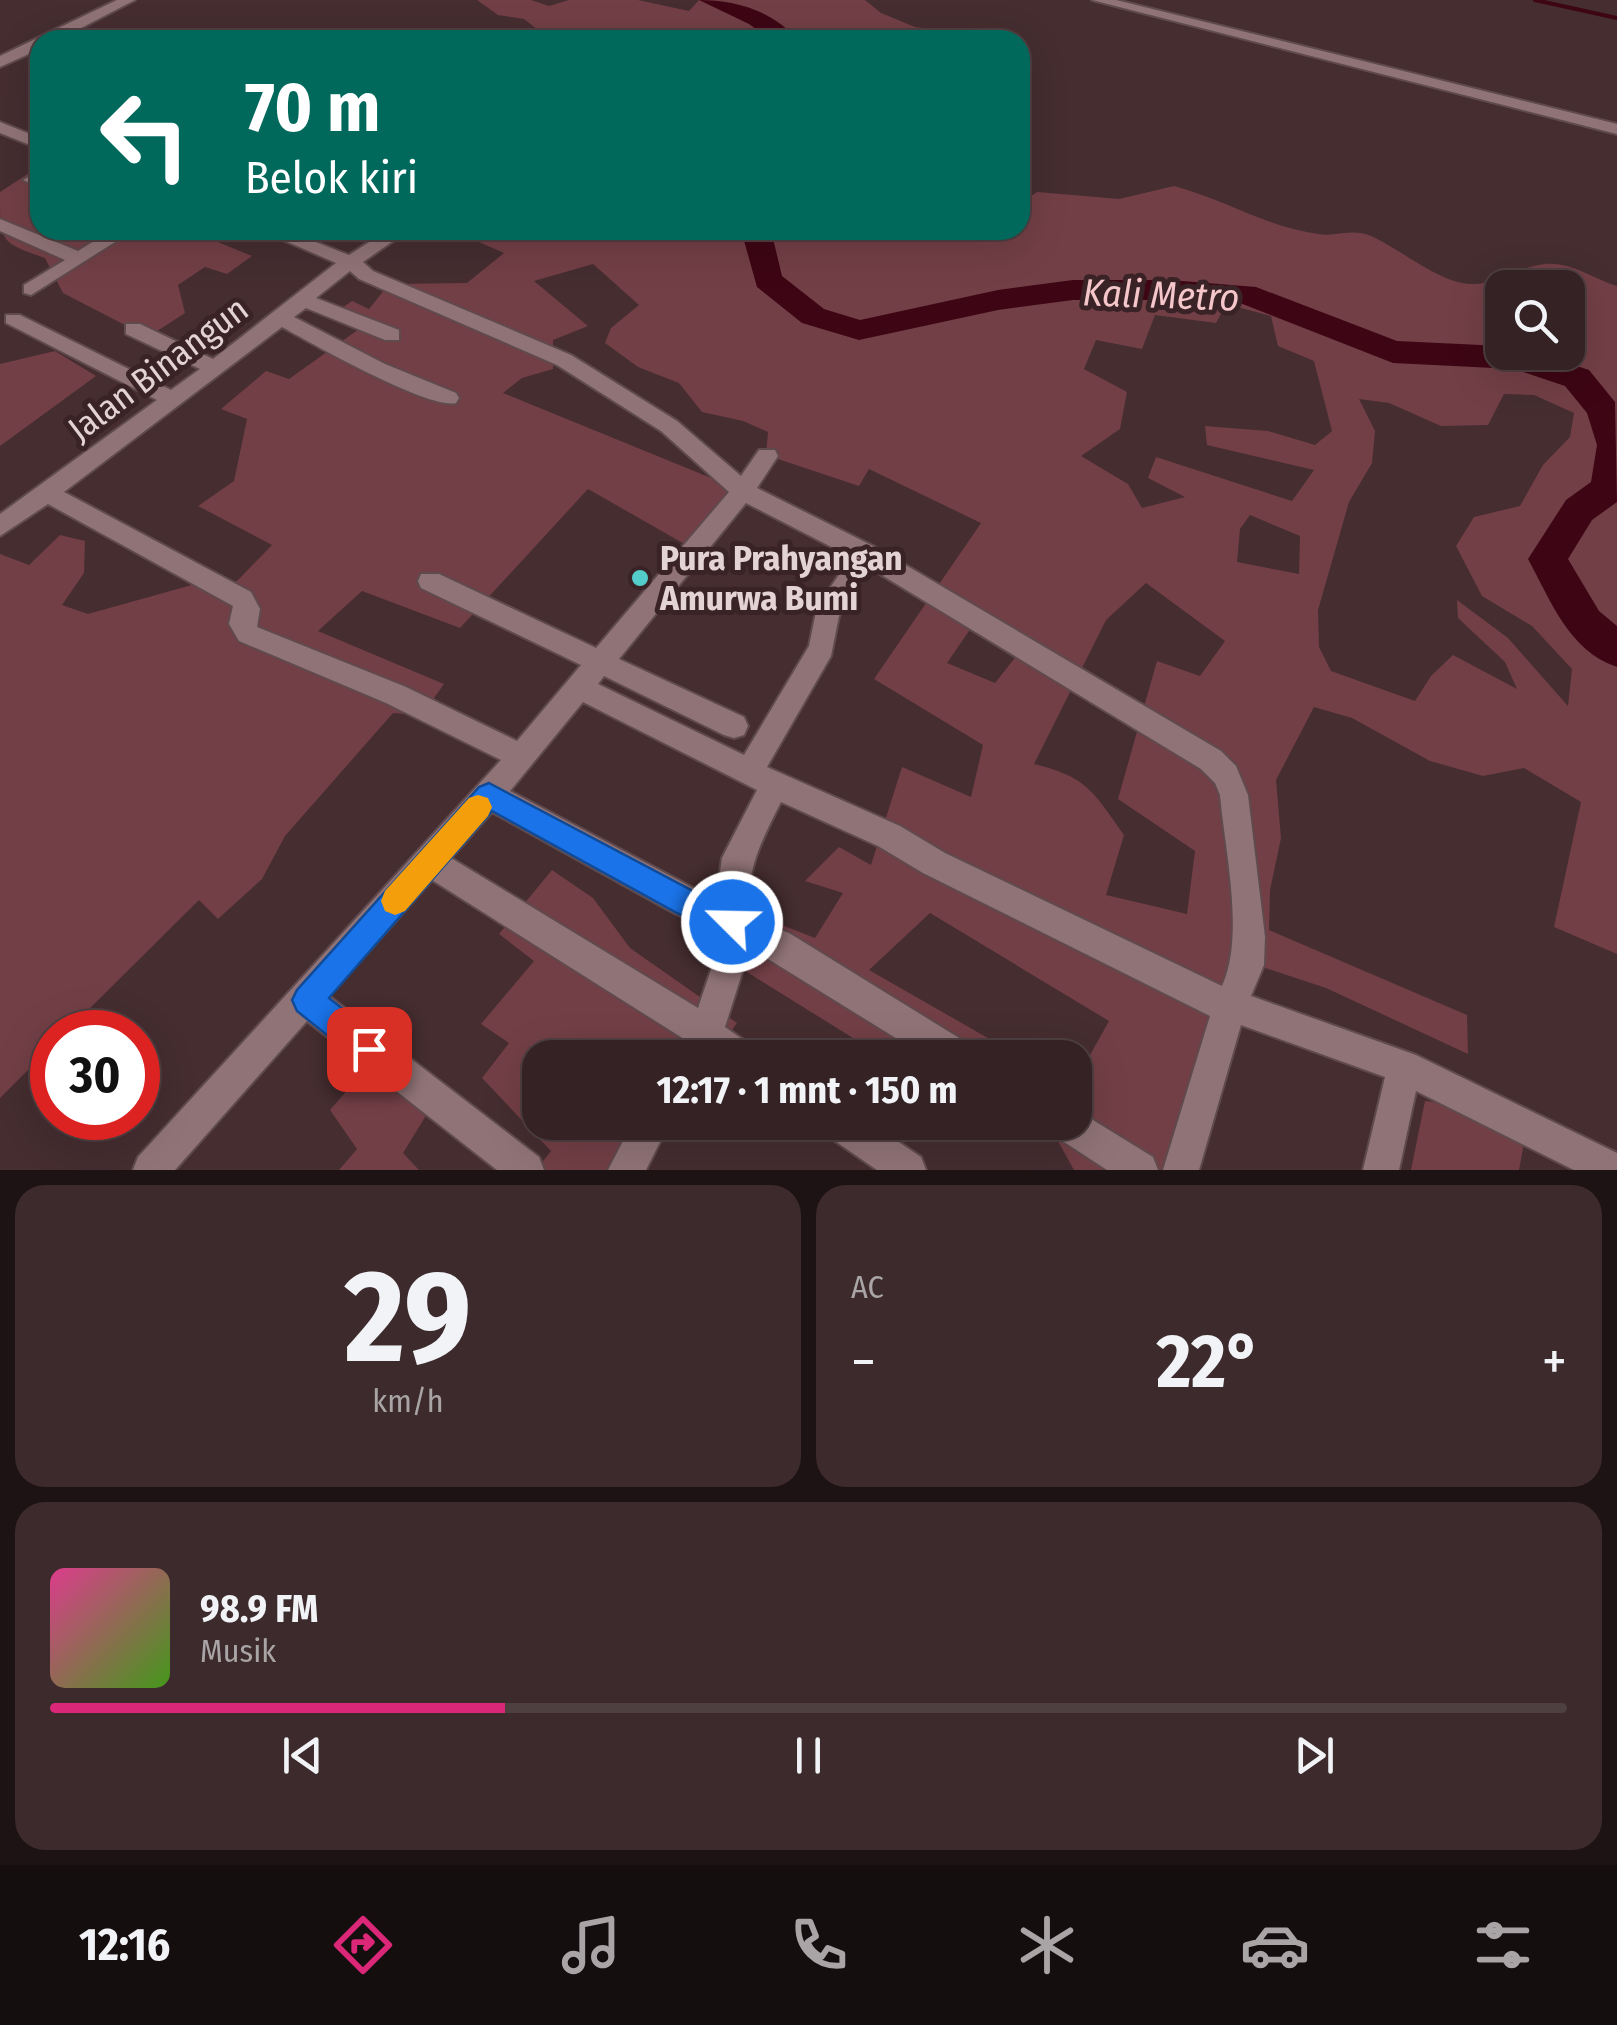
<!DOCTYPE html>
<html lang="id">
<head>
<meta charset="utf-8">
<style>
  body { margin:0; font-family:"Fira Sans Condensed",sans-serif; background:#3c2a2c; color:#f1f3f6; height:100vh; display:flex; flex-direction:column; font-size:38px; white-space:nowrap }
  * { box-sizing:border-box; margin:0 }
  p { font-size:32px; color:#a9a4a6 }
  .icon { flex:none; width:55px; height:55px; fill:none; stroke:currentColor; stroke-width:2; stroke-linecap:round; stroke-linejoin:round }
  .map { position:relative; height:1170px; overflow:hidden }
  .drawer { display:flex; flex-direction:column; gap:15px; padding:15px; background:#1d1314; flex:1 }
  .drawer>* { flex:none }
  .hud { position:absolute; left:30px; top:30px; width:1000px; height:210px; border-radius:30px; box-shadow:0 10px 40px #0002,0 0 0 2px #4e3f41; background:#00695c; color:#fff; overflow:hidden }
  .fabs { position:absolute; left:1485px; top:270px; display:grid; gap:20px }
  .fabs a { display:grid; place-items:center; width:100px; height:100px; border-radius:20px; background:#342224; box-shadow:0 10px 40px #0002,0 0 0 2px #4e3f41; font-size:50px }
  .speed { position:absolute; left:30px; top:1010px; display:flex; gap:20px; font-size:50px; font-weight:700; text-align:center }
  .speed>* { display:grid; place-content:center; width:130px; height:130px; border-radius:50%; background:#342224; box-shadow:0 10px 40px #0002,0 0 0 2px #4e3f41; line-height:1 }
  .speed .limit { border:15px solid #d22; background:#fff; color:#111 }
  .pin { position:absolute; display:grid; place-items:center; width:85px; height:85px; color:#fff; margin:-42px; border-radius:20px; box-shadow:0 5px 15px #0006 }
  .me { position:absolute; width:110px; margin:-55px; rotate:293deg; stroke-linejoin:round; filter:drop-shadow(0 0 8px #0008) }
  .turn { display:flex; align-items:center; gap:35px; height:210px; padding:0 50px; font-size:45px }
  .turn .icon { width:130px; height:130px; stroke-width:2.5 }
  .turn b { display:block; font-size:70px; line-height:85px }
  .big { font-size:75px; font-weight:700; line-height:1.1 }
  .drawer .tile { flex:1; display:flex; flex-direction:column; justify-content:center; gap:15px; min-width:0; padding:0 35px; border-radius:30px; background:#3c2a2c }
  .drawer .dial { align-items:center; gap:0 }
  .dial b { font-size:130px; line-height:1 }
  .song { display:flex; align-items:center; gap:30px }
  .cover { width:120px; height:120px; border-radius:15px; background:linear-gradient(135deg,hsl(330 70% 55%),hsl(100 70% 35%)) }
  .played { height:10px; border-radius:5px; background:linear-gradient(90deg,#db2777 30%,#4e3f41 30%) }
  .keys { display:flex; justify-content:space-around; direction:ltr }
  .heat { display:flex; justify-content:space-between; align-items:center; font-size:55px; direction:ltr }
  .drawer .tiles { flex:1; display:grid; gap:15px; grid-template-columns:1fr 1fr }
  .tile:last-child { grid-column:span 2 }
  .trip { position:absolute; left:522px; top:1040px; width:570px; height:100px; border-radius:30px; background:#342224; box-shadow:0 10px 40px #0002,0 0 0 2px #4e3f41; font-weight:700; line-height:100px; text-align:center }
  .tab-bar { display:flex; height:160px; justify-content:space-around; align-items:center; background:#150e0e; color:#a9a4a6 }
  .tab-bar .icon { width:70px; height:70px }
  .tab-bar .active { color:#db2777 }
  .tab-bar b { font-size:45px; color:#f1f3f6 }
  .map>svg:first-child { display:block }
</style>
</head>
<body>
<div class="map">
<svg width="1617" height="1170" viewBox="0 0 1617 1170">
  <rect width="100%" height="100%" fill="#452d30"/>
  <g fill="#723f46" fill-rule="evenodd">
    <path d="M477,0H531L549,6L569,0H638L689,11L699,0H865L881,13L915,27L954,32L964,38L1000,40H899L867,32L847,40H551L524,19L498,15Z"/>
    <path d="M40,166V230H209L203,236L252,256L227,274L205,267L178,285L185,313L148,337L63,293L45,258C0,242 0,243 0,192Z"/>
    <path d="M1174,186C1224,199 1266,227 1318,234C1336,237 1352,228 1371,236C1396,247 1432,276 1458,282C1490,291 1515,267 1545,264C1570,261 1594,279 1617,286V954L1554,927L1581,802L1524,768L1483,776L1430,761L1352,718L1314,707L1276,780L1281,838L1270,890L1269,930L1467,1015L1468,1054L1326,988L1256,965L1187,1160L1201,1170H1074L1048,1123L1075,1122V1082L1109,1021L930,913L869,970L1021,1057H931L897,1039L861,1043L718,954L730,932L754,914L815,938L843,893L805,881L839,847L871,865L902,767L971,797L983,745L874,679L981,523L869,469L859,486L766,455L768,432L743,421L702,412L679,383L638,367L605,343L611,328L639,305L593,264L534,281L588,326L553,340V369L522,378L503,393L743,491L688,546L588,489L460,628L362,591L318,631L444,684L422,715L393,713L285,836L262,879L218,919L199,900L66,1032H52V1046L0,1098V554L29,565L60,535L85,541L84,573L62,605L88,614L206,581H237L272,545L198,506L234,481L247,419L221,409L266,371L289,379L359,329L332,315L352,301L369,309L389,284L467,283L504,253L452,230H741L759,246L756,230H1020V204L1037,192L1119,199ZM1502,288H1568V352H1502ZM1226,304L1271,316L1278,346L1314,361L1332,431L1315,445L1268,431L1205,426L1207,445L1314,470L1292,501L1156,457L1148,478L1185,497L1142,508L1128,484L1081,456L1120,429L1127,392L1084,369L1096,340L1142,349L1155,315L1216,323ZM1504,394L1534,395L1574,413L1570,437L1543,465L1520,506L1474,517L1456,546L1482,596L1532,626L1572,669L1568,706L1508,638L1457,600L1458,618L1505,662L1517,689L1453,655L1431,676L1415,701L1331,671L1319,647L1318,610L1349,502L1372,463L1375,431L1359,399L1389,403L1441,426L1488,425ZM1250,515L1300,536L1299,574L1237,562L1240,529ZM1146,583L1225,641L1200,676L1157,661L1118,799L1195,851L1187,914L1106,895L1124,835C1093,791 1087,777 1034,764L1106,620ZM980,615L1029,640L995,683L947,663Z"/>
    <path d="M55,351L96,376L0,446V364Z"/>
    <path d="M552,870L593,898L630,948L737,1023L713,1057L540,1058V1122L670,1123L641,1170H536L551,1151L482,1078L509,1043L481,1024L534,961L499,934Z"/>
    <path d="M378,1055L435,1101L403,1153L419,1170H339L357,1149L330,1110Z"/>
    <path d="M1425,1101L1466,1105L1524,1143L1519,1170H1411Z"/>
  </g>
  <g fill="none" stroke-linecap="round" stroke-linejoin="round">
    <path stroke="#3e0614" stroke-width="4" d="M1535,0L1617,18"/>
    <g fill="#3e0614" fill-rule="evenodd">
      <path d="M699,0C736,0 773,11 798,40H771L749,24Z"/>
      <path d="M741,230H771L782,276L824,309L860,320L998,290L1073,280H1170L1256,287L1397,341L1502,346V352H1535L1589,370L1615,402L1617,502L1592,520L1568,559L1599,611L1617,626V667C1569,651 1551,601 1528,559L1566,500L1591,482L1597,445L1587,413L1565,386L1514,369L1393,363L1240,303L1170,300H1073L998,310L859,340L802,323L757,287Z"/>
    </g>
    <g stroke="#5f4a4d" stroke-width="4">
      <g id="street">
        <path d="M117,0H135L58,40H40V49L0,67V56Z"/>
        <path d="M1092,0H1116L1617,124V134Z"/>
        <path d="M0,122L40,138V149L0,133Z"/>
        <path d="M32,175L40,177V188L23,180Z"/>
        <path d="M0,219L78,251L112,230H134L31,295L24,293V285L65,260L0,231Z"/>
        <path d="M260,230H285L349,255L388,230H409L363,262L373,271L571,355L677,421L741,476L759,450H775L778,456L757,488L875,547L1221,751L1236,766L1248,795L1265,937L1264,965L1251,996L1416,1055L1617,1153V1170H1574L1416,1091L1399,1170H1363L1385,1077L1241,1025L1199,1170H1163L1210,1016L923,873L878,846L781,802C758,847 746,871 748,923L760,922L789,933L972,1046L977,1058H928L760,954H748L725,1027L752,1046L757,1058H675L684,1039L432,880L329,996L539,1157L544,1170H497L307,1021L175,1170H133L138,1157L501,760L386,703L239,641L229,624L233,606L48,504L0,536V514L157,400L6,323V315H20L171,390L200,369L126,334V324H140L213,359L336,263ZM350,271L359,279L557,365L661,431L729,492L596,648L439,574H421L418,581L421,588L581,665L517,741L406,687L257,627L260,609L251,592L64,492L282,327C311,343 429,410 456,403L459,398L456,393L385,364L294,317L306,308L385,340H399V330L316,298ZM746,503L851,557L817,607L809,646L744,755L598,684L604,676L724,735L734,738L744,735L748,726L744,717L619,659ZM870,568L1201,769L1215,783L1220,795C1225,852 1245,935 1222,986L945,853L900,826L767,767L831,656L839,616ZM583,702L757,790L722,858L716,900L510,791ZM492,812L676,914L717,931V952L698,1008L451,858Z"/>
        <path d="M1075,1109L1153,1157L1158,1170H1107L1052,1134L1047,1122H1075Z"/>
        <path d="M633,1122H670L646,1170H608Z"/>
        <path d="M820,1122H869L921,1157L926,1170H877L825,1134Z"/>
      </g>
    </g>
    <use href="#street" fill="#907376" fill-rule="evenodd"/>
  </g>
  <path fill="#1a73e8" stroke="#114b97" stroke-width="2.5" d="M489,783L697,893L743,912L747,922L743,932L732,936L677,913L492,811L329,998L380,1038L384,1049L380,1060L369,1064L358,1060L297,1011L292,1000L297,990L479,787Z"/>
  <path fill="#f59e0b" d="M478,795L488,798L492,807L488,816L405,911L395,915L385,911L381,901L385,891L469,798Z"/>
  <circle fill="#53cdca" stroke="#3a2326" stroke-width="4" cx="640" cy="578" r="10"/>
  <g text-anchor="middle" stroke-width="10" stroke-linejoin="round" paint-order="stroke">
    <g font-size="35" fill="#e3d3d5" stroke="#3a2326">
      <text transform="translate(158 369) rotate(-37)" y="12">Jalan Binangun</text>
    </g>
    <g font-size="35" font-weight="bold" fill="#e3d3d5" stroke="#3a2326" text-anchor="start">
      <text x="660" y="570">Pura Prahyangan<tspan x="660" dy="40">Amurwa Bumi</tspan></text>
    </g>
    <g font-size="38" font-style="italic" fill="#f5c6ca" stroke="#3a2326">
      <text transform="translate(1161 295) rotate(2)" y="13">Kali Metro</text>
    </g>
  </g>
</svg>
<div class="fabs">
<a><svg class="icon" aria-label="search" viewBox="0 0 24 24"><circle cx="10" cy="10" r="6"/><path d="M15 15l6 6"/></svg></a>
</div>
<div class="speed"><div class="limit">30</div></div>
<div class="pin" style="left:369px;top:1049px;background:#d93025"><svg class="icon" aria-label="arrive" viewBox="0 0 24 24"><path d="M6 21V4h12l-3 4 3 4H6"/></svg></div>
<svg class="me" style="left:732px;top:922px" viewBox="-20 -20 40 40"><circle r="17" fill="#1a73e8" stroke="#fff" stroke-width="3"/><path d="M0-11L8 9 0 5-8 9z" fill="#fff"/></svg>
<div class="trip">12:17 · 1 mnt · 150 m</div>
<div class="hud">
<div class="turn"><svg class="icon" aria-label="left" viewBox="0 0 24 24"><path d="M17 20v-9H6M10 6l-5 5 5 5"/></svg><div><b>70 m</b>Belok kiri</div></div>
</div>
</div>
<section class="drawer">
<div class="tiles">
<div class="tile dial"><b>29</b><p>km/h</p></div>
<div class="tile"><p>AC</p>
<div class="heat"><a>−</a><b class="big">22°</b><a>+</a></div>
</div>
<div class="tile">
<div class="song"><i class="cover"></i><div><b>98.9 FM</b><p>Musik</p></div></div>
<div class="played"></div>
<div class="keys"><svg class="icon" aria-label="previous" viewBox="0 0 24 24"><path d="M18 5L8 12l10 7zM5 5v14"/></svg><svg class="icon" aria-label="pause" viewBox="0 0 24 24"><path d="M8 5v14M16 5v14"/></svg><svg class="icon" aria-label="next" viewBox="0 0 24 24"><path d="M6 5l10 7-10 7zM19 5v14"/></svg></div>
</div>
</div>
</section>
<nav class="tab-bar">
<b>12:16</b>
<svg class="icon active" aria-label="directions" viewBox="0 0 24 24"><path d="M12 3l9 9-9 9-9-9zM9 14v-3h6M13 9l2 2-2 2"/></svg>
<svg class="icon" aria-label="music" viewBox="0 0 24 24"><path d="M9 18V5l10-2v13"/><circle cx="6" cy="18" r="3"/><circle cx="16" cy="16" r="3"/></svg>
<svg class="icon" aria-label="phone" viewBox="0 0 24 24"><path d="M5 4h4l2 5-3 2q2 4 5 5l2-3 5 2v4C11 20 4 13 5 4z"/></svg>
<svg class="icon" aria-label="climate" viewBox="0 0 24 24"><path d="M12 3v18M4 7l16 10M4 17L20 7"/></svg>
<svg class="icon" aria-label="car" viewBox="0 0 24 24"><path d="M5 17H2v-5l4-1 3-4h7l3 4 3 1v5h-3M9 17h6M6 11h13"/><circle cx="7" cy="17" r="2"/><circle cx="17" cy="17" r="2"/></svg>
<svg class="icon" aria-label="filters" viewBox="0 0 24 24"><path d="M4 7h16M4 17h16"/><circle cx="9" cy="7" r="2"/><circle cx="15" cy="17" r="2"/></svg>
</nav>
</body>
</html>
